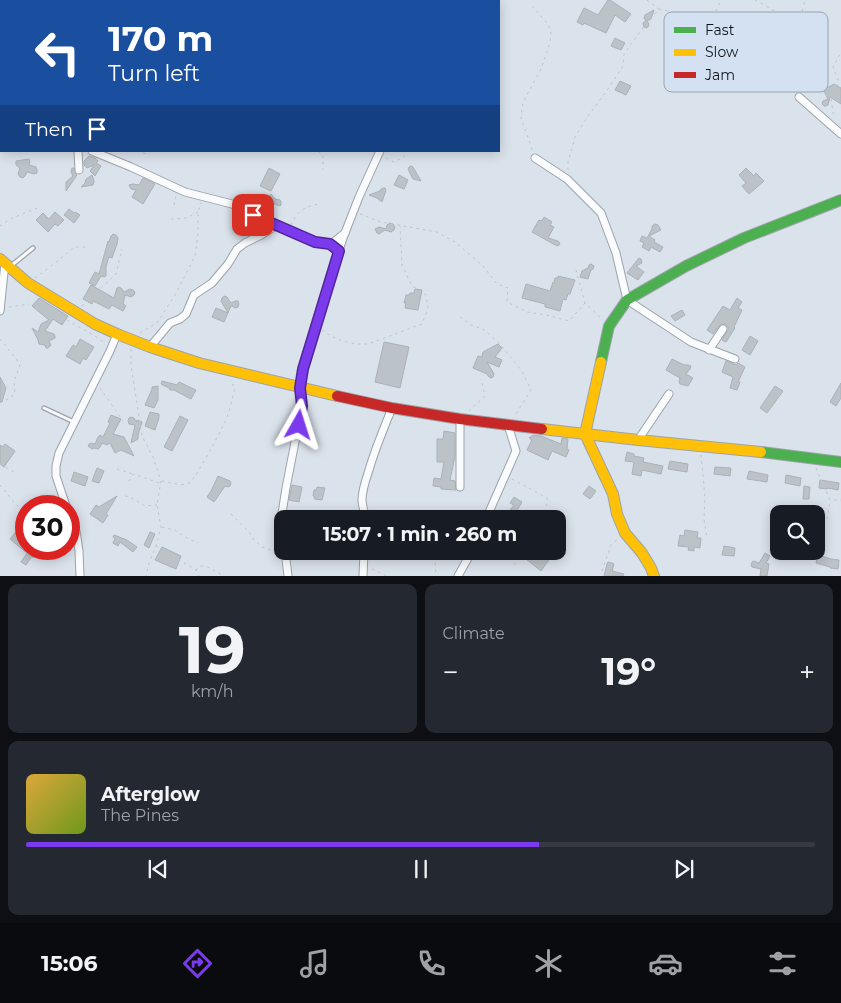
<!DOCTYPE html>
<html lang="en">
<head>
<meta charset="utf-8">
<style>
  body { margin:0; font-family:Montserrat,sans-serif; background:#242831; color:#f1f3f6; height:100vh; display:flex; flex-direction:column; font-size:19px; white-space:nowrap }
  * { box-sizing:border-box; margin:0 }
  p { font-size:16px; color:#9ea1a6 }
  .icon { flex:none; width:28px; height:28px; fill:none; stroke:currentColor; stroke-width:2; stroke-linecap:round; stroke-linejoin:round }
  .map { position:relative; height:576px; overflow:hidden }
  .drawer { display:flex; flex-direction:column; gap:8px; padding:8px; background:#0d0f14; flex:1 }
  .drawer>* { flex:none }
  .top-card { position:absolute; left:0px; top:0px; width:500px; height:152px; box-shadow:0 2px 12px #0003; background:#1a4fa0; color:#fff; overflow:hidden }
  .controls { position:absolute; left:770px; top:505px; display:grid; gap:10px }
  .controls a { display:grid; place-items:center; width:55px; height:55px; border-radius:10px; background:#171b24; box-shadow:0 2px 12px #0003; font-size:25px }
  .speed { position:absolute; left:15px; top:495px; display:flex; gap:10px; font-size:25px; font-weight:700; text-align:center }
  .speed>* { display:grid; place-content:center; width:65px; height:65px; border-radius:50%; background:#171b24; box-shadow:0 2px 12px #0003; line-height:1 }
  .speed .limit { border:8px solid #d22; background:#fff; color:#111 }
  .pin { position:absolute; display:grid; place-items:center; width:42px; height:42px; color:#fff; margin:-21px; border-radius:10px; box-shadow:0 2px 8px #0006 }
  .me { position:absolute; width:55px; margin:-28px; rotate:6deg; stroke-linejoin:round; filter:drop-shadow(0 0 4px #0008) }
  .turn { display:flex; align-items:center; gap:18px; height:105px; padding:0 25px; font-size:22px }
  .turn .icon { width:65px; height:65px; stroke-width:2.5 }
  .turn b { display:block; font-size:35px; line-height:42px }
  .then { display:flex; align-items:center; height:48px; padding:0 25px; background:#0003; gap:10px; font-size:19px }
  .big { font-size:38px; font-weight:700; line-height:1.1 }
  .drawer .tile { flex:1; display:flex; flex-direction:column; justify-content:center; gap:8px; min-width:0; padding:0 18px; border-radius:10px; background:#242831 }
  .drawer .dial { align-items:center; gap:0 }
  .dial b { font-size:65px; line-height:1 }
  .song { display:flex; align-items:center; gap:15px }
  .cover { width:60px; height:60px; border-radius:8px; background:linear-gradient(135deg,hsl(40 70% 55%),hsl(80 70% 35%)) }
  .played { height:5px; border-radius:2px; background:linear-gradient(90deg,#7c3aed 65%,#363941 65%) }
  .keys { display:flex; justify-content:space-around; direction:ltr }
  .heat { display:flex; justify-content:space-between; align-items:center; font-size:28px; direction:ltr }
  .drawer .tiles { flex:1; display:grid; gap:8px; grid-template-columns:1fr 1fr }
  .tile:last-child { grid-column:span 2 }
  .trip { position:absolute; left:274px; top:510px; width:292px; height:50px; border-radius:10px; background:#171b24; box-shadow:0 2px 12px #0003; font-weight:700; line-height:50px; text-align:center }
  .tab-bar { display:flex; height:80px; justify-content:space-around; align-items:center; background:#090b0e; color:#9ea1a6 }
  .tab-bar .icon { width:35px; height:35px }
  .tab-bar .current { color:#7c3aed }
  .tab-bar b { font-size:22px; color:#f1f3f6 }
  .map>svg:first-child { display:block }
</style>
</head>
<body>
<div class="map">
<svg width="841" height="576" viewBox="0 0 841 576">
  <rect width="100%" height="100%" fill="#dae2eb"/>
  <g fill="#bbc3c8" stroke="#aab2b8">
    <path d="M608,0H610L631,14L625,22L615,15L606,33L584,23L583,25L577,22L584,8L598,15Z"/>
    <path d="M654,10L651,19L647,21L649,24L648,27L646,28L644,27L643,23L646,21L644,18L645,15Z"/>
    <path d="M615,38L625,43L621,50L611,46Z"/>
    <path d="M620,81L631,86L626,95L615,90Z"/>
    <path d="M834,84L841,88V104L830,97L828,105L826,106H824L822,104L823,101L828,99L824,91L825,89Z"/>
    <path d="M89,156L95,158L98,161L96,163L101,166L95,176L90,171L94,165L87,168L84,165V161Z"/>
    <path d="M29,159L30,162L29,165L36,167L37,170V173L34,174L27,172L25,176L23,178L20,177L18,174L20,168L16,165V161Z"/>
    <path d="M411,166L413,167L421,181L413,179L408,169L409,167Z"/>
    <path d="M72,168H74V172L77,175L66,191V182L73,176L71,172Z"/>
    <path d="M269,168L280,174L271,191L260,186Z"/>
    <path d="M746,168L754,176L756,173L764,181L749,194L742,186L746,183L739,175Z"/>
    <path d="M92,175L94,181L93,185L81,187L85,183L86,179Z"/>
    <path d="M399,175L408,180L404,189L394,185Z"/>
    <path d="M143,178L155,184L143,204L132,197L136,190L131,189L129,185L133,184L139,185Z"/>
    <path d="M383,188H385L386,190L382,202L377,198L369,195L380,191L381,189Z"/>
    <path d="M271,194L275,199L280,200L281,202V205L279,206L275,204L268,202V198Z"/>
    <path d="M69,209L74,213L75,212L80,215L74,223L64,215Z"/>
    <path d="M55,212L64,220L58,226L55,224L48,232L36,220L43,213L49,219Z"/>
    <path d="M544,217L552,222L550,225L554,227L548,238L558,241L560,243L559,245L557,246L532,232L539,220L542,221Z"/>
    <path d="M390,223L393,224L395,227L394,230L391,232L385,230L379,234L377,233L375,229L379,227L386,229L387,225Z"/>
    <path d="M655,224L658,225L661,230L649,236L655,240L654,242L663,247L660,252L651,247L649,251L642,247L644,243L640,241L642,236L647,238L652,229V226Z"/>
    <path d="M113,234L116,235L118,238L117,244L112,258L109,257L106,266V276L104,277L101,276L95,286L89,283L95,272L99,274L108,241L109,242L111,236Z"/>
    <path d="M639,258L641,259L642,263L636,266L644,272L638,280L627,273Z"/>
    <path d="M591,264L594,266L593,269L591,270L588,279L580,277L582,271L588,268L589,265Z"/>
    <path d="M558,276L575,280L570,294H568L566,300L563,299L560,311L545,307V304L522,298L526,284L550,291L553,282L554,283L555,278H558Z"/>
    <path d="M91,285L114,298L117,288L119,287L121,288L124,292L130,289L133,290L135,292L134,295L131,297L125,295L123,304L126,306L123,311L112,305L109,309L93,301L92,304L83,299Z"/>
    <path d="M415,289L422,290L418,310L405,308L406,303H404L406,295H409L410,293H414Z"/>
    <path d="M224,296L227,297L231,303L235,301H238L239,304L238,307L236,308L231,306L224,322L212,317L216,308L228,313L221,301L222,298Z"/>
    <path d="M39,298L68,316L62,325L53,319L45,331L54,334L55,336V338L49,341L51,345L48,348H46L45,345L39,344L38,340L32,328L38,332L41,324L49,320L32,306Z"/>
    <path d="M737,298L742,302L738,308L742,310L734,327L735,328L726,342L722,340L728,330V327L726,324L720,325L713,334L707,330L723,306L730,310Z"/>
    <path d="M682,310L685,315L675,321L671,316Z"/>
    <path d="M750,336L758,341L750,355L742,350Z"/>
    <path d="M80,339L94,347L86,360L83,358L80,364L66,356L73,345L76,347Z"/>
    <path d="M384,342L409,347L400,388L375,382Z"/>
    <path d="M498,344L502,348L495,357L502,360L499,367L487,362L494,374L493,377L491,378L489,377L487,374L473,368L478,356L482,357L483,352Z"/>
    <path d="M672,359L684,365H688L691,366L690,369L686,374L693,378L688,386L680,384L679,382L680,378L666,370Z"/>
    <path d="M726,361L736,365L738,363L745,367L738,382H740L737,390L730,388L733,377L722,372Z"/>
    <path d="M0,377L6,388L2,402H0Z"/>
    <path d="M162,381L177,385L179,382L196,390L191,399L174,390H170L169,388L161,384Z"/>
    <path d="M841,383V398L836,406L830,402Z"/>
    <path d="M158,386V400L154,408L145,405L152,389V387Z"/>
    <path d="M775,386L783,391L767,413L760,408Z"/>
    <path d="M150,412L159,414V418L155,430L145,426Z"/>
    <path d="M111,415L121,419L113,434L124,437L134,456L121,450L115,453L110,443L107,445L102,443L100,447L98,449L94,448L92,449L88,446L89,444L91,443L95,444L98,437L100,435L103,437L110,423L108,422Z"/>
    <path d="M180,416L188,420L172,451L164,447Z"/>
    <path d="M131,417L134,418L136,422L137,420L142,422L138,435V439L131,443L135,425L129,424L128,421L129,418Z"/>
    <path d="M444,431L455,433V456L450,480L455,481L456,490L441,489V487L433,486L434,478L441,479L444,462H437V439H443Z"/>
    <path d="M533,435L541,436L561,444L562,438L568,439L567,449L569,450L566,457L552,451L548,460L527,450L532,440L529,438Z"/>
    <path d="M5,444L15,451L4,467L0,464V445L3,447Z"/>
    <path d="M627,452L634,454V456L644,458L643,462L663,466L661,474L642,470L641,476L632,474L634,462L625,461Z"/>
    <path d="M670,461L688,464L687,472L668,469Z"/>
    <path d="M715,467L731,468L730,476L714,474Z"/>
    <path d="M97,468L104,471L99,483L92,481Z"/>
    <path d="M749,471L768,475L767,482L747,479Z"/>
    <path d="M74,472L88,477L85,486L71,481Z"/>
    <path d="M786,475L801,478L800,486L785,483Z"/>
    <path d="M218,476L230,481L231,483L230,486L228,487L225,486L214,502L207,497L211,491Z"/>
    <path d="M820,480L839,483L838,490L828,488L827,489L819,488Z"/>
    <path d="M292,485L302,487L299,502L289,500Z"/>
    <path d="M589,486L596,491L590,499L583,494Z"/>
    <path d="M804,486L810,487L809,499H803Z"/>
    <path d="M317,487L325,488L322,500L314,499L315,497L313,496L314,490H316Z"/>
    <path d="M117,496L106,514L108,515L103,523L90,514L96,505L99,507Z"/>
    <path d="M514,497L522,502L512,519H503L514,505L510,503Z"/>
    <path d="M22,525L26,528V530L19,539L26,544V549H32L37,553L33,558L32,556L26,565L21,562L27,553L10,539Z"/>
    <path d="M685,530L698,532L697,538H701L700,548L694,547V551L688,550L689,547L678,546L680,535L684,536Z"/>
    <path d="M150,532L155,534L149,548L144,545Z"/>
    <path d="M114,535L127,540L137,547L133,552L120,542L118,546L113,543L115,538L113,537Z"/>
    <path d="M724,546L735,548L734,556L722,555Z"/>
    <path d="M162,547L181,556L176,569L155,560Z"/>
    <path d="M516,551H546L551,555V557L541,571Z"/>
    <path d="M765,553L770,556L766,563L769,564L767,576H760L761,569L752,567L751,565L752,562L754,561L759,563Z"/>
    <path d="M818,555L831,559L839,560L838,569L830,568V567L816,563Z"/>
    <path d="M608,562L612,563L614,564L612,571L624,574L623,576H604L607,564Z"/>
  </g>
  <g fill="none" stroke-linecap="round" stroke-linejoin="round">
    <g stroke="#9da3aa" stroke-width="5.5">
      <g id="lane">
        <path d="M12,265L33,248"/>
        <path d="M44,408L74,422"/>
      </g>
    </g>
    <g stroke="#9da3aa" stroke-width="9">
      <g id="street">
        <path d="M179,0V1"/>
        <path d="M360,0V1"/>
        <path d="M376,0L378,1"/>
        <path d="M469,1V0"/>
        <path d="M0,42L1,43"/>
        <path d="M799,97L841,134"/>
        <path d="M0,119H1"/>
        <path d="M78,151L79,170"/>
        <path d="M92,151L131,167L185,192L232,204L253,215L315,242L331,244L339,251"/>
        <path d="M535,158L567,179L601,213L616,253L627,300L691,342L735,359"/>
        <path d="M331,244L345,233"/>
        <path d="M0,311L5,263"/>
        <path d="M150,347L170,323L180,319L186,314L194,295L212,283L228,264L237,249L245,243L261,235L277,225"/>
        <path d="M709,350L723,329"/>
        <path d="M460,419V487"/>
        <path d="M638,440L669,394"/>
        <path d="M66,506L56,476V466L59,453L110,351L117,334"/>
        <path d="M69,512L76,531L79,551L80,576"/>
        <path d="M365,519C365,512 362,506 362,500C362,490 366,479 369,470C375,449 384,428 392,408"/>
        <path d="M486,519L516,451L508,425"/>
        <path d="M282,540L280,526L286,488L302,406L301,388L303,369L323,300L343,238L359,197L380,151"/>
        <path d="M285,551L288,576"/>
        <path d="M363,576L364,551"/>
        <path d="M458,576L472,551"/>
      </g>
    </g>
    <g stroke="#9da3aa" stroke-width="12">
      <g id="fast">
        <path d="M601,362L609,326L627,300L686,266L744,238L841,200"/>
        <path d="M761,452L841,462"/>
      </g>
    </g>
    <g stroke="#9da3aa" stroke-width="12">
      <g id="slow">
        <path d="M0,259L28,283L95,324L117,334L150,347L199,363L337,396"/>
        <path d="M601,362L585,434L613,494L617,514L625,533L642,553L651,568L654,576"/>
        <path d="M542,429L638,440L761,452"/>
      </g>
    </g>
    <g stroke="#9da3aa" stroke-width="12">
      <path id="jam" d="M337,396L392,408L460,419L542,429"/>
    </g>
    <g stroke="#c1c3c6" stroke-width="1" stroke-dasharray="2.5 4" stroke-linecap="butt">
      <path d="M438,0L441,1"/>
      <path d="M647,0L659,9"/>
      <path d="M755,0L791,20L797,30L798,45L815,78L804,91"/>
      <path d="M194,1L200,0"/>
      <path d="M532,6L547,23L551,31L550,43L541,69L523,102L521,118L533,152"/>
      <path d="M701,23L714,15L721,0"/>
      <path d="M798,30L805,0"/>
      <path d="M815,79L824,94L831,99L834,118"/>
      <path d="M831,98L839,82L833,67L841,52"/>
      <path d="M137,151L147,154"/>
      <path d="M318,151L323,156V170"/>
      <path d="M386,158L394,162L405,156"/>
      <path d="M568,170V162L575,137L588,116L606,92L623,66L624,54L648,21L660,9L689,17L700,23L706,30L738,49L763,57L771,64L783,82L795,92"/>
      <path d="M174,205L176,196"/>
      <path d="M360,214L381,222L437,232L455,242L483,266L497,284L508,288L507,302L527,312L546,315L569,321L585,303"/>
      <path d="M171,219L186,218L198,212"/>
      <path d="M291,225C298,210 304,207 319,204"/>
      <path d="M0,226L10,219L40,207"/>
      <path d="M576,270L585,303L603,320"/>
      <path d="M35,278L59,260L74,247H88"/>
      <path d="M82,306L116,274L122,249"/>
      <path d="M9,307L29,304"/>
      <path d="M460,317L471,325L483,329L499,343L522,371L531,390L514,417"/>
      <path d="M67,320L100,339L105,345"/>
      <path d="M322,330C335,340 352,345 368,344L422,324L428,309L426,295L412,286L402,265L400,226"/>
      <path d="M140,333L157,323L175,295L186,274L195,256L198,234V212L201,203"/>
      <path d="M0,339L20,364L14,382L15,394L5,401"/>
      <path d="M131,349V365L142,436L153,457L161,481L157,505L161,527L156,546L149,563L146,576"/>
      <path d="M100,388L123,421"/>
      <path d="M469,411L485,396L481,379"/>
      <path d="M701,455L705,497L704,519L707,539"/>
      <path d="M0,464L14,472"/>
      <path d="M816,468L830,500H841"/>
      <path d="M117,469L133,474"/>
      <path d="M512,479L547,498C549,506 542,512 539,519"/>
      <path d="M129,481L134,474L159,483"/>
      <path d="M162,481C170,482 181,487 189,483C196,479 220,432 225,422C230,411 232,399 235,388L230,381"/>
      <path d="M0,485L12,500L26,514"/>
      <path d="M125,496L130,497L145,506L157,505"/>
      <path d="M231,514L249,532L254,540L262,547L278,552"/>
      <path d="M827,519L830,501"/>
      <path d="M162,527L175,530L185,537L198,543"/>
      <path d="M156,546L196,570L199,576"/>
      <path d="M432,551L431,553L435,560L436,576"/>
      <path d="M499,551L511,558L518,568"/>
      <path d="M372,569L387,576"/>
      <path d="M196,570L200,566H206L224,576"/>
      <path d="M602,571L611,545L619,538"/>
    </g>
    <use href="#lane" stroke="#f9fbfc" stroke-width="3"/>
    <use href="#street" stroke="#f9fbfc" stroke-width="7"/>
    <use href="#fast" stroke="#4caf50" stroke-width="10"/>
    <use href="#slow" stroke="#ffc107" stroke-width="10"/>
    <use href="#jam" stroke="#c62828" stroke-width="10"/>
  </g>
  <g fill="none" stroke-linecap="round" stroke-linejoin="round">
    <g stroke="#51269a" stroke-width="12">
      <path id="route" d="M253,215L315,242L330,244L339,251L303,369L300,388L302,406L299,425"/>
    </g>
    <use href="#route" stroke="#7c3aed" stroke-width="9"/>
  </g>
  <rect x="664" y="12" width="164" height="80" rx="8" fill="#d3e1f2" stroke="#98a4b1" stroke-width="1"/>
  <rect x="674" y="27" width="22" height="6" fill="#4caf50"/>
  <rect x="674" y="49" width="22" height="7" fill="#ffc107"/>
  <rect x="674" y="72" width="22" height="6" fill="#c62828"/>
  <g font-size="14" fill="#10141a">
    <text x="705" y="35">Fast</text>
    <text x="705" y="57">Slow</text>
    <text x="705" y="80">Jam</text>
  </g>
</svg>
<div class="controls">
<a><svg class="icon" aria-label="search" viewBox="0 0 24 24"><circle cx="10" cy="10" r="6"/><path d="M15 15l6 6"/></svg></a>
</div>
<div class="speed"><div class="limit">30</div></div>
<div class="pin" style="left:253px;top:215px;background:#d93025"><svg class="icon" aria-label="arrive" viewBox="0 0 24 24"><path d="M6 21V4h12l-3 4 3 4H6"/></svg></div>
<svg class="me" style="left:299px;top:425px" viewBox="-20 -20 40 40"><path d="M0-17L14 15 0 8-14 15z" fill="#7c3aed" stroke="#fff" stroke-width="4"/></svg>
<div class="trip">15:07 · 1 min · 260 m</div>
<div class="top-card">
<div class="turn"><svg class="icon" aria-label="left" viewBox="0 0 24 24"><path d="M17 20v-9H6M10 6l-5 5 5 5"/></svg><div><b>170 m</b>Turn left</div></div>
<div class="then">Then<svg class="icon" aria-label="arrive" viewBox="0 0 24 24"><path d="M6 21V4h12l-3 4 3 4H6"/></svg></div>
</div>
</div>
<section class="drawer">
<div class="tiles">
<div class="tile dial"><b>19</b><p>km/h</p></div>
<div class="tile"><p>Climate</p>
<div class="heat"><a>−</a><b class="big">19°</b><a>+</a></div>
</div>
<div class="tile">
<div class="song"><i class="cover"></i><div><b>Afterglow</b><p>The Pines</p></div></div>
<div class="played"></div>
<div class="keys"><svg class="icon" aria-label="previous" viewBox="0 0 24 24"><path d="M18 5L8 12l10 7zM5 5v14"/></svg><svg class="icon" aria-label="pause" viewBox="0 0 24 24"><path d="M8 5v14M16 5v14"/></svg><svg class="icon" aria-label="next" viewBox="0 0 24 24"><path d="M6 5l10 7-10 7zM19 5v14"/></svg></div>
</div>
</div>
</section>
<nav class="tab-bar">
<b>15:06</b>
<svg class="icon current" aria-label="directions" viewBox="0 0 24 24"><path d="M12 3l9 9-9 9-9-9zM9 14v-3h6M13 9l2 2-2 2"/></svg>
<svg class="icon" aria-label="music" viewBox="0 0 24 24"><path d="M9 18V5l10-2v13"/><circle cx="6" cy="18" r="3"/><circle cx="16" cy="16" r="3"/></svg>
<svg class="icon" aria-label="phone" viewBox="0 0 24 24"><path d="M5 4h4l2 5-3 2q2 4 5 5l2-3 5 2v4C11 20 4 13 5 4z"/></svg>
<svg class="icon" aria-label="climate" viewBox="0 0 24 24"><path d="M12 3v18M4 7l16 10M4 17L20 7"/></svg>
<svg class="icon" aria-label="car" viewBox="0 0 24 24"><path d="M5 17H2v-5l4-1 3-4h7l3 4 3 1v5h-3M9 17h6M6 11h13"/><circle cx="7" cy="17" r="2"/><circle cx="17" cy="17" r="2"/></svg>
<svg class="icon" aria-label="filters" viewBox="0 0 24 24"><path d="M4 7h16M4 17h16"/><circle cx="9" cy="7" r="2"/><circle cx="15" cy="17" r="2"/></svg>
</nav>
</body>
</html>
